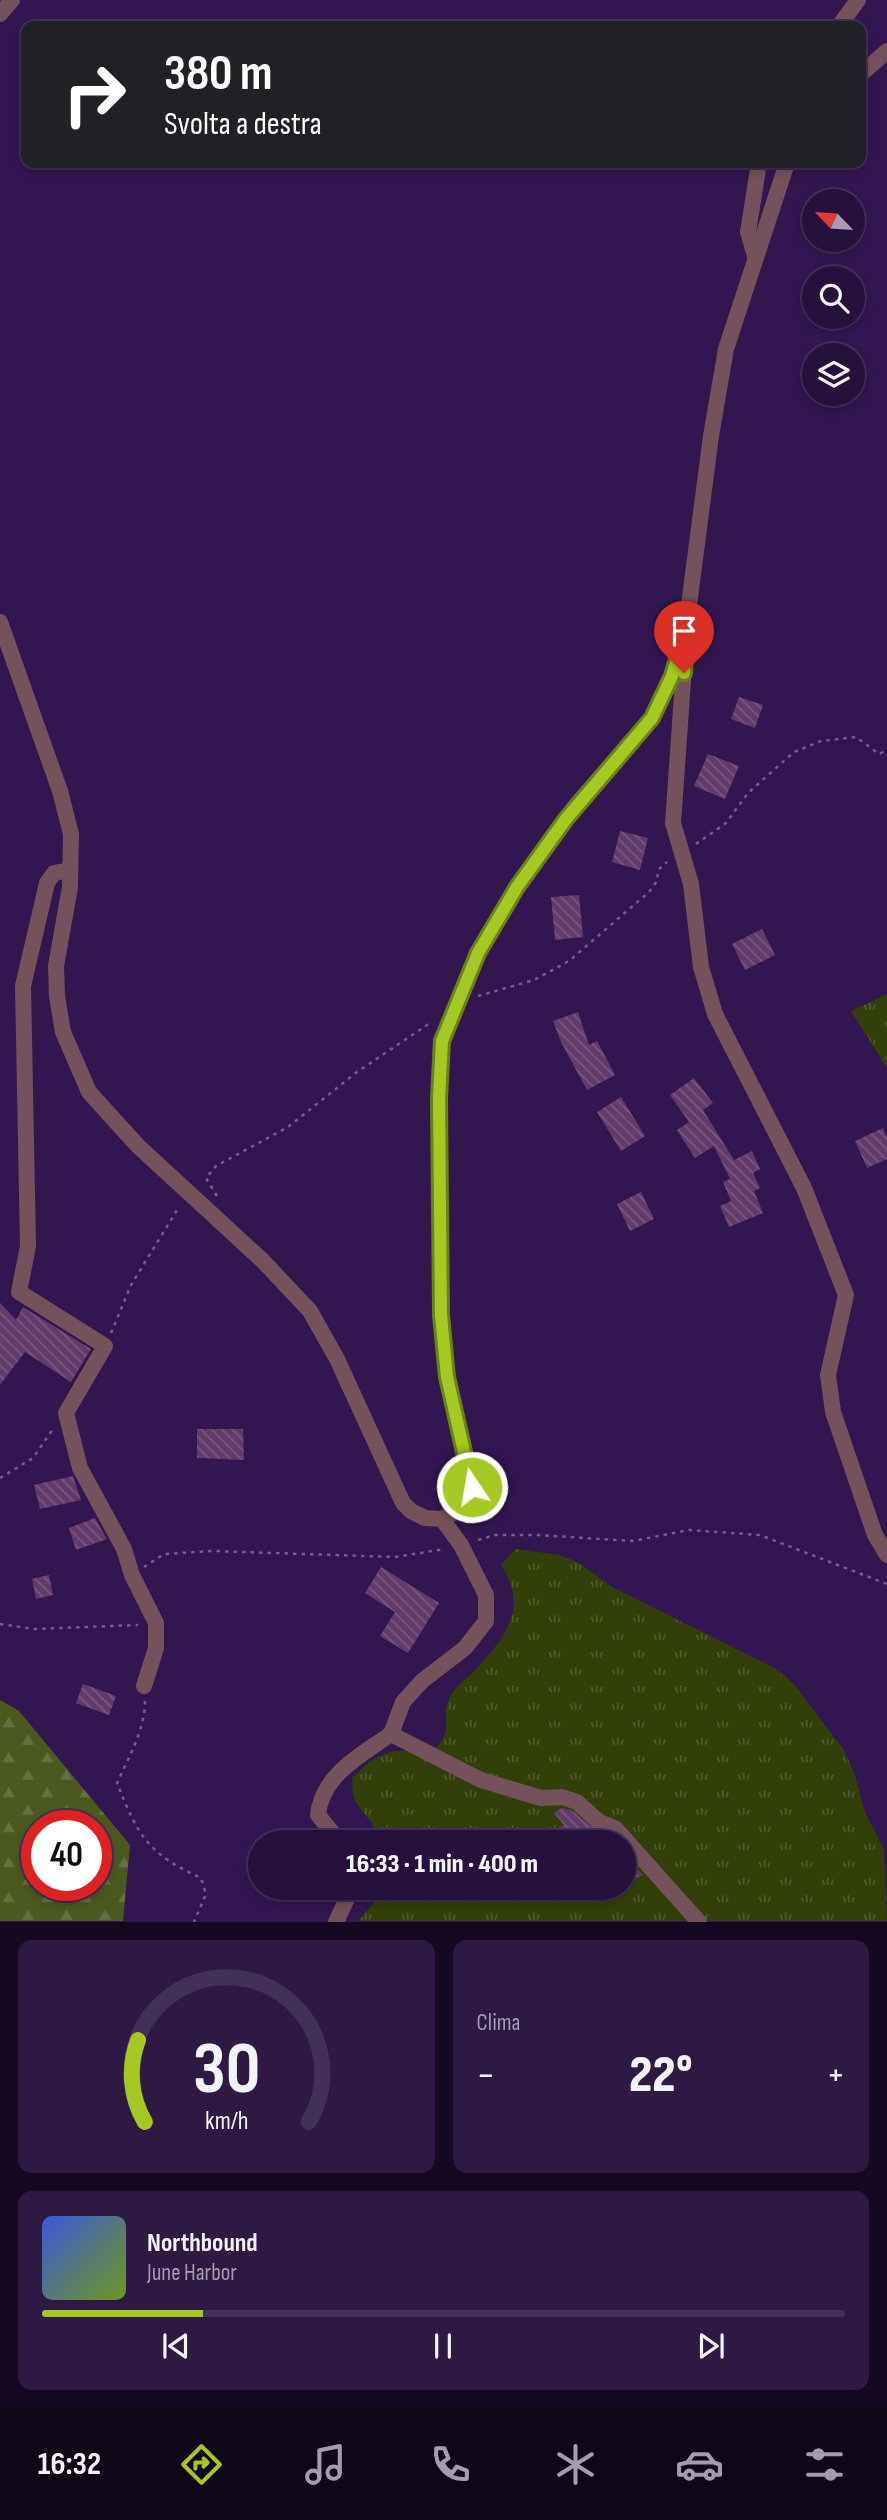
<!DOCTYPE html>
<html lang="it">
<head>
<meta charset="utf-8">
<style>
  body { margin:0; font-family:"Sofia Sans Condensed",sans-serif; background:#2e1943; color:#f1f3f6; height:100vh; display:flex; flex-direction:column; font-size:26px; white-space:nowrap }
  * { box-sizing:border-box; margin:0 }
  p { font-size:23px; color:#a49daf }
  .icon { flex:none; width:38px; height:38px; fill:none; stroke:currentColor; stroke-width:2; stroke-linecap:round; stroke-linejoin:round }
  .map { position:relative; height:1922px; overflow:hidden }
  .drawer { display:flex; flex-direction:column; gap:18px; padding:18px; background:#150921; flex:1 }
  .drawer>* { flex:none }
  .hud { position:absolute; left:21px; top:21px; width:845px; height:147px; border-radius:14px; box-shadow:0 4px 10px #0003,0 0 0 2px #423056; background:#202124; color:#fff; overflow:hidden }
  .needle { width:46px; rotate:295deg }
  .buttons { position:absolute; left:802px; top:189px; display:grid; gap:14px }
  .buttons a { display:grid; place-items:center; width:63px; height:63px; border-radius:50%; background:#26103c; box-shadow:0 4px 10px #0003,0 0 0 2px #423056; font-size:35px }
  .speed { position:absolute; left:21px; top:1810px; display:flex; gap:14px; font-size:35px; font-weight:700; text-align:center }
  .speed>* { display:grid; place-content:center; width:91px; height:91px; border-radius:50%; background:#26103c; box-shadow:0 4px 10px #0003,0 0 0 2px #423056; line-height:1 }
  .speed .limit { border:10px solid #d22; background:#fff; color:#111 }
  .pin { position:absolute; display:grid; place-items:center; width:60px; height:60px; color:#fff; margin:-72px -30px; border-radius:50% 50% 50% 0; rotate:-45deg; box-shadow:0 0 7px #0007 }
  .pin .icon { rotate:45deg }
  .me { position:absolute; width:77px; margin:-38px; rotate:348deg; stroke-linejoin:round; filter:drop-shadow(0 0 5px #0008) }
  .turn { display:flex; align-items:center; gap:24px; height:147px; padding:0 28px; font-size:32px }
  .turn .icon { width:91px; height:91px; stroke-width:2.5 }
  .turn b { display:block; font-size:49px; line-height:60px }
  .big { font-size:52px; font-weight:800; line-height:1.1 }
  .drawer .tile { flex:1; display:flex; flex-direction:column; justify-content:center; gap:10px; min-width:0; padding:0 24px; border-radius:14px; background:#2e1943 }
  .drawer .dial { align-items:center; gap:0 }
  .dial svg { height:182px; overflow:visible; fill:none; stroke:#423056; stroke-width:7; stroke-linecap:round; text-anchor:middle }
  .dial text { fill:#f1f3f6; stroke:none }
  .song { display:flex; align-items:center; gap:21px }
  .cover { width:84px; height:84px; border-radius:10px; background:linear-gradient(135deg,hsl(230 70% 55%),hsl(80 70% 35%)) }
  .played { height:7px; border-radius:4px; background:linear-gradient(90deg,#a5c822 20%,#423056 20%) }
  .keys { display:flex; justify-content:space-around; direction:ltr }
  .heat { display:flex; justify-content:space-between; align-items:center; font-size:38px; direction:ltr }
  .drawer .tiles { flex:1; display:grid; gap:18px; grid-template-columns:1fr 1fr }
  .tile:last-child { grid-column:span 2 }
  .trip { position:absolute; left:248px; top:1830px; width:388px; height:70px; border-radius:35px; background:#26103c; box-shadow:0 4px 10px #0003,0 0 0 2px #423056; font-weight:800; line-height:70px; text-align:center }
  .menu { display:flex; height:112px; justify-content:space-around; align-items:center; background:#0f0618; color:#a49daf }
  .menu .icon { width:49px; height:49px }
  .menu .on { color:#a5c822 }
  .menu b { font-size:32px; color:#f1f3f6 }
  .map>svg:first-child { display:block }
</style>
</head>
<body>
<div class="map">
<svg width="887" height="1922" viewBox="0 0 887 1922">
  <defs>
    <pattern id="grass-tufts" width="24" height="20" patternUnits="userSpaceOnUse" patternTransform="scale(1.75)"><rect width="24" height="20" fill="#333f08"/><path d="M3 7l-1-3M5 7V3M7 7l1-3M15 17l-1-3M17 17v-4M19 17l1-3" fill="none" stroke="#505a2d"/></pattern>
    <pattern id="forest-firs" width="22" height="20" patternUnits="userSpaceOnUse" patternTransform="scale(1.75)"><rect width="22" height="20" fill="#4b591f"/><path d="M5 1l3.5 6h-7zM16 11l3.5 6h-7z" fill="#647040"/></pattern>
    <pattern id="building-back-hatch" width="6" height="6" patternUnits="userSpaceOnUse" patternTransform="scale(1.75)"><rect width="6" height="6" fill="#623c68"/><path d="M-1 5l2 2M0 0l6 6M5-1l2 2" fill="none" stroke="#78577e"/></pattern>
  </defs>
  <rect width="100%" height="100%" fill="#321650"/>
  <g fill="url(#grass-tufts)">
    <path d="M887,994V1068L851,1011Z"/>
    <path d="M516,1549L560,1555L579,1563L614,1588L776,1669L793,1683L844,1750L854,1772L865,1813L884,1849L887,1921H358L379,1897L381,1888H625V1843H378C378,1824 364,1816 355,1801C352,1795 353,1785 352,1778C384,1747 391,1750 433,1752C436,1747 443,1740 445,1734C448,1721 443,1711 450,1697C454,1688 465,1680 472,1673C504,1639 530,1611 501,1565Z"/>
  </g>
  <path fill="url(#forest-firs)" fill-rule="evenodd" d="M0,1700L19,1711L130,1845L123,1921H0ZM37,1825H96V1885H37Z"/>
  <g fill="url(#building-back-hatch)">
    <path d="M739,697L763,705L755,728L731,719Z"/>
    <path d="M708,754L739,766L725,799L694,786Z"/>
    <path d="M620,831L648,838L640,870L612,862Z"/>
    <path d="M579,895L583,937L555,940L551,897Z"/>
    <path d="M762,929L775,955L745,970L732,944Z"/>
    <path d="M578,1012L589,1045L597,1041L615,1075L587,1090L561,1042L553,1021Z"/>
    <path d="M694,1078L713,1103L703,1110L734,1160L752,1151L760,1169L753,1173L760,1188L754,1191L763,1213L729,1227L720,1206L731,1201L723,1182L730,1179L714,1146L695,1158L677,1130L689,1122L670,1095Z"/>
    <path d="M621,1097L645,1136L621,1151L597,1112Z"/>
    <path d="M883,1128L887,1138V1159L867,1168L855,1141Z"/>
    <path d="M641,1192L654,1219L630,1231L617,1204Z"/>
    <path d="M0,1303L16,1320L23,1307L91,1349L71,1382L25,1352L0,1385Z"/>
    <path d="M197,1429H243L244,1460L197,1458Z"/>
    <path d="M73,1476L81,1500L40,1509L34,1485Z"/>
    <path d="M95,1518L107,1539L76,1550L69,1528Z"/>
    <path d="M381,1567L439,1603L408,1653L380,1636L395,1612L365,1593Z"/>
    <path d="M49,1575L53,1595L36,1599L32,1579Z"/>
    <path d="M83,1684L116,1696L109,1715L76,1703Z"/>
    <path d="M562,1808L572,1811L613,1843H533L564,1825L554,1813Z"/>
    <path d="M630,1860L643,1875L625,1884V1863Z"/>
  </g>
  <g fill="none" stroke-linecap="round" stroke-linejoin="round">
    <g stroke="#735d8f" stroke-width="2.5" stroke-dasharray="3.5 5" stroke-linecap="butt">
      <path d="M696,844L726,823L748,793L794,752L821,741L856,737L879,754L887,750"/>
      <path d="M478,996L534,980L569,961L649,892L657,881L658,870L667,862"/>
      <path d="M217,1196L206,1178L216,1166L288,1127L357,1072L430,1023"/>
      <path d="M111,1333L131,1285L179,1207"/>
      <path d="M0,1478L33,1458L53,1429"/>
      <path d="M478,1540L495,1535H537L633,1541L689,1530L760,1535L887,1584"/>
      <path d="M144,1567L164,1554L213,1551L395,1557L445,1549"/>
      <path d="M0,1624L34,1629L138,1625"/>
      <path d="M145,1701C145,1729 129,1757 117,1783C138,1836 148,1854 201,1878L206,1894L194,1922"/>
    </g>
    <g stroke="#74525b" stroke-width="16">
      <path d="M0,14L12,0"/>
      <path d="M839,26L858,0"/>
      <path d="M861,74L887,51"/>
      <path d="M755,256L748,232L759,163"/>
      <path d="M0,622L60,791L71,834L70,887L56,966L57,996L63,1032L89,1092L138,1146L263,1261L310,1311L337,1359L403,1503L411,1511L425,1518L442,1519L459,1510L466,1502L472,1487L447,1376L441,1315L439,1098L441,1041L478,953L517,887L576,805L652,718L672,676L686,628L711,436L726,349L787,163"/>
      <path d="M685,653L673,823L691,884L701,967L715,1014L804,1188L846,1295L828,1375L833,1412L875,1535L887,1555"/>
      <path d="M70,870L54,873L47,883L23,986L28,1246L19,1292L105,1346L66,1413L80,1468L124,1549L132,1575L156,1623V1648L144,1686"/>
      <path d="M442,1519L461,1545L486,1595V1621L465,1648L422,1681L403,1702L391,1734L481,1780L541,1798L562,1797L577,1802L599,1822L616,1829L699,1922"/>
      <path d="M341,1843L318,1815C322,1775 361,1755 391,1734"/>
      <path d="M336,1922L352,1888"/>
    </g>
  </g>
  <g fill="none" stroke-linecap="round" stroke-linejoin="round">
    <g stroke="#6b8216" stroke-width="18">
      <path id="route" d="M472,1487L447,1377L441,1315L439,1098L442,1041L478,953L517,887L566,819L652,718L672,676L686,628L684,673"/>
    </g>
    <use href="#route" stroke="#a5c822" stroke-width="12"/>
  </g>
</svg>
<div class="buttons">
<a><svg class="needle" viewBox="-14 -14 28 28"><path d="M0-13l5 13h-10z" fill="#e53935"/><path d="M0 13l5-13h-10z" fill="#a49daf"/></svg></a>
<a><svg class="icon" aria-label="search" viewBox="0 0 24 24"><circle cx="10" cy="10" r="6"/><path d="M15 15l6 6"/></svg></a>
<a><svg class="icon" aria-label="layers" viewBox="0 0 24 24"><path d="M12 4l9 5-9 5-9-5zM3 14l9 5 9-5"/></svg></a>
</div>
<div class="speed"><div class="limit">40</div></div>
<div class="pin" style="left:684px;top:673px;background:#d93025"><svg class="icon" aria-label="arrive" viewBox="0 0 24 24"><path d="M6 21V4h12l-3 4 3 4H6"/></svg></div>
<svg class="me" style="left:472px;top:1487px" viewBox="-20 -20 40 40"><circle r="17" fill="#a5c822" stroke="#fff" stroke-width="3"/><path d="M0-11L8 9 0 5-8 9z" fill="#fff"/></svg>
<div class="trip">16:33 · 1 min · 400 m</div>
<div class="hud">
<div class="turn"><svg class="icon" aria-label="right" viewBox="0 0 24 24"><path d="M7 20v-9h11M14 6l5 5-5 5"/></svg><div><b>380 m</b>Svolta a destra</div></div>
</div>
</div>
<section class="drawer">
<div class="tiles">
<div class="tile dial"><svg viewBox="0 0 100 80">
<path d="M14 69A42 42 0 1 1 86 69"/>
<path d="M14 69A42 42 0 0 1 11 33" stroke="#a5c822"/>
<text x="50" y="56" font-size="32" font-weight="700">30</text>
<text x="50" y="72" font-size="11">km/h</text>
</svg></div>
<div class="tile"><p>Clima</p>
<div class="heat"><a>−</a><b class="big">22°</b><a>+</a></div>
</div>
<div class="tile">
<div class="song"><i class="cover"></i><div><b>Northbound</b><p>June Harbor</p></div></div>
<div class="played"></div>
<div class="keys"><svg class="icon" aria-label="previous" viewBox="0 0 24 24"><path d="M18 5L8 12l10 7zM5 5v14"/></svg><svg class="icon" aria-label="pause" viewBox="0 0 24 24"><path d="M8 5v14M16 5v14"/></svg><svg class="icon" aria-label="next" viewBox="0 0 24 24"><path d="M6 5l10 7-10 7zM19 5v14"/></svg></div>
</div>
</div>
</section>
<nav class="menu">
<b>16:32</b>
<svg class="icon on" aria-label="directions" viewBox="0 0 24 24"><path d="M12 3l9 9-9 9-9-9zM9 14v-3h6M13 9l2 2-2 2"/></svg>
<svg class="icon" aria-label="music" viewBox="0 0 24 24"><path d="M9 18V5l10-2v13"/><circle cx="6" cy="18" r="3"/><circle cx="16" cy="16" r="3"/></svg>
<svg class="icon" aria-label="phone" viewBox="0 0 24 24"><path d="M5 4h4l2 5-3 2q2 4 5 5l2-3 5 2v4C11 20 4 13 5 4z"/></svg>
<svg class="icon" aria-label="climate" viewBox="0 0 24 24"><path d="M12 3v18M4 7l16 10M4 17L20 7"/></svg>
<svg class="icon" aria-label="car" viewBox="0 0 24 24"><path d="M5 17H2v-5l4-1 3-4h7l3 4 3 1v5h-3M9 17h6M6 11h13"/><circle cx="7" cy="17" r="2"/><circle cx="17" cy="17" r="2"/></svg>
<svg class="icon" aria-label="filters" viewBox="0 0 24 24"><path d="M4 7h16M4 17h16"/><circle cx="9" cy="7" r="2"/><circle cx="15" cy="17" r="2"/></svg>
</nav>
</body>
</html>
